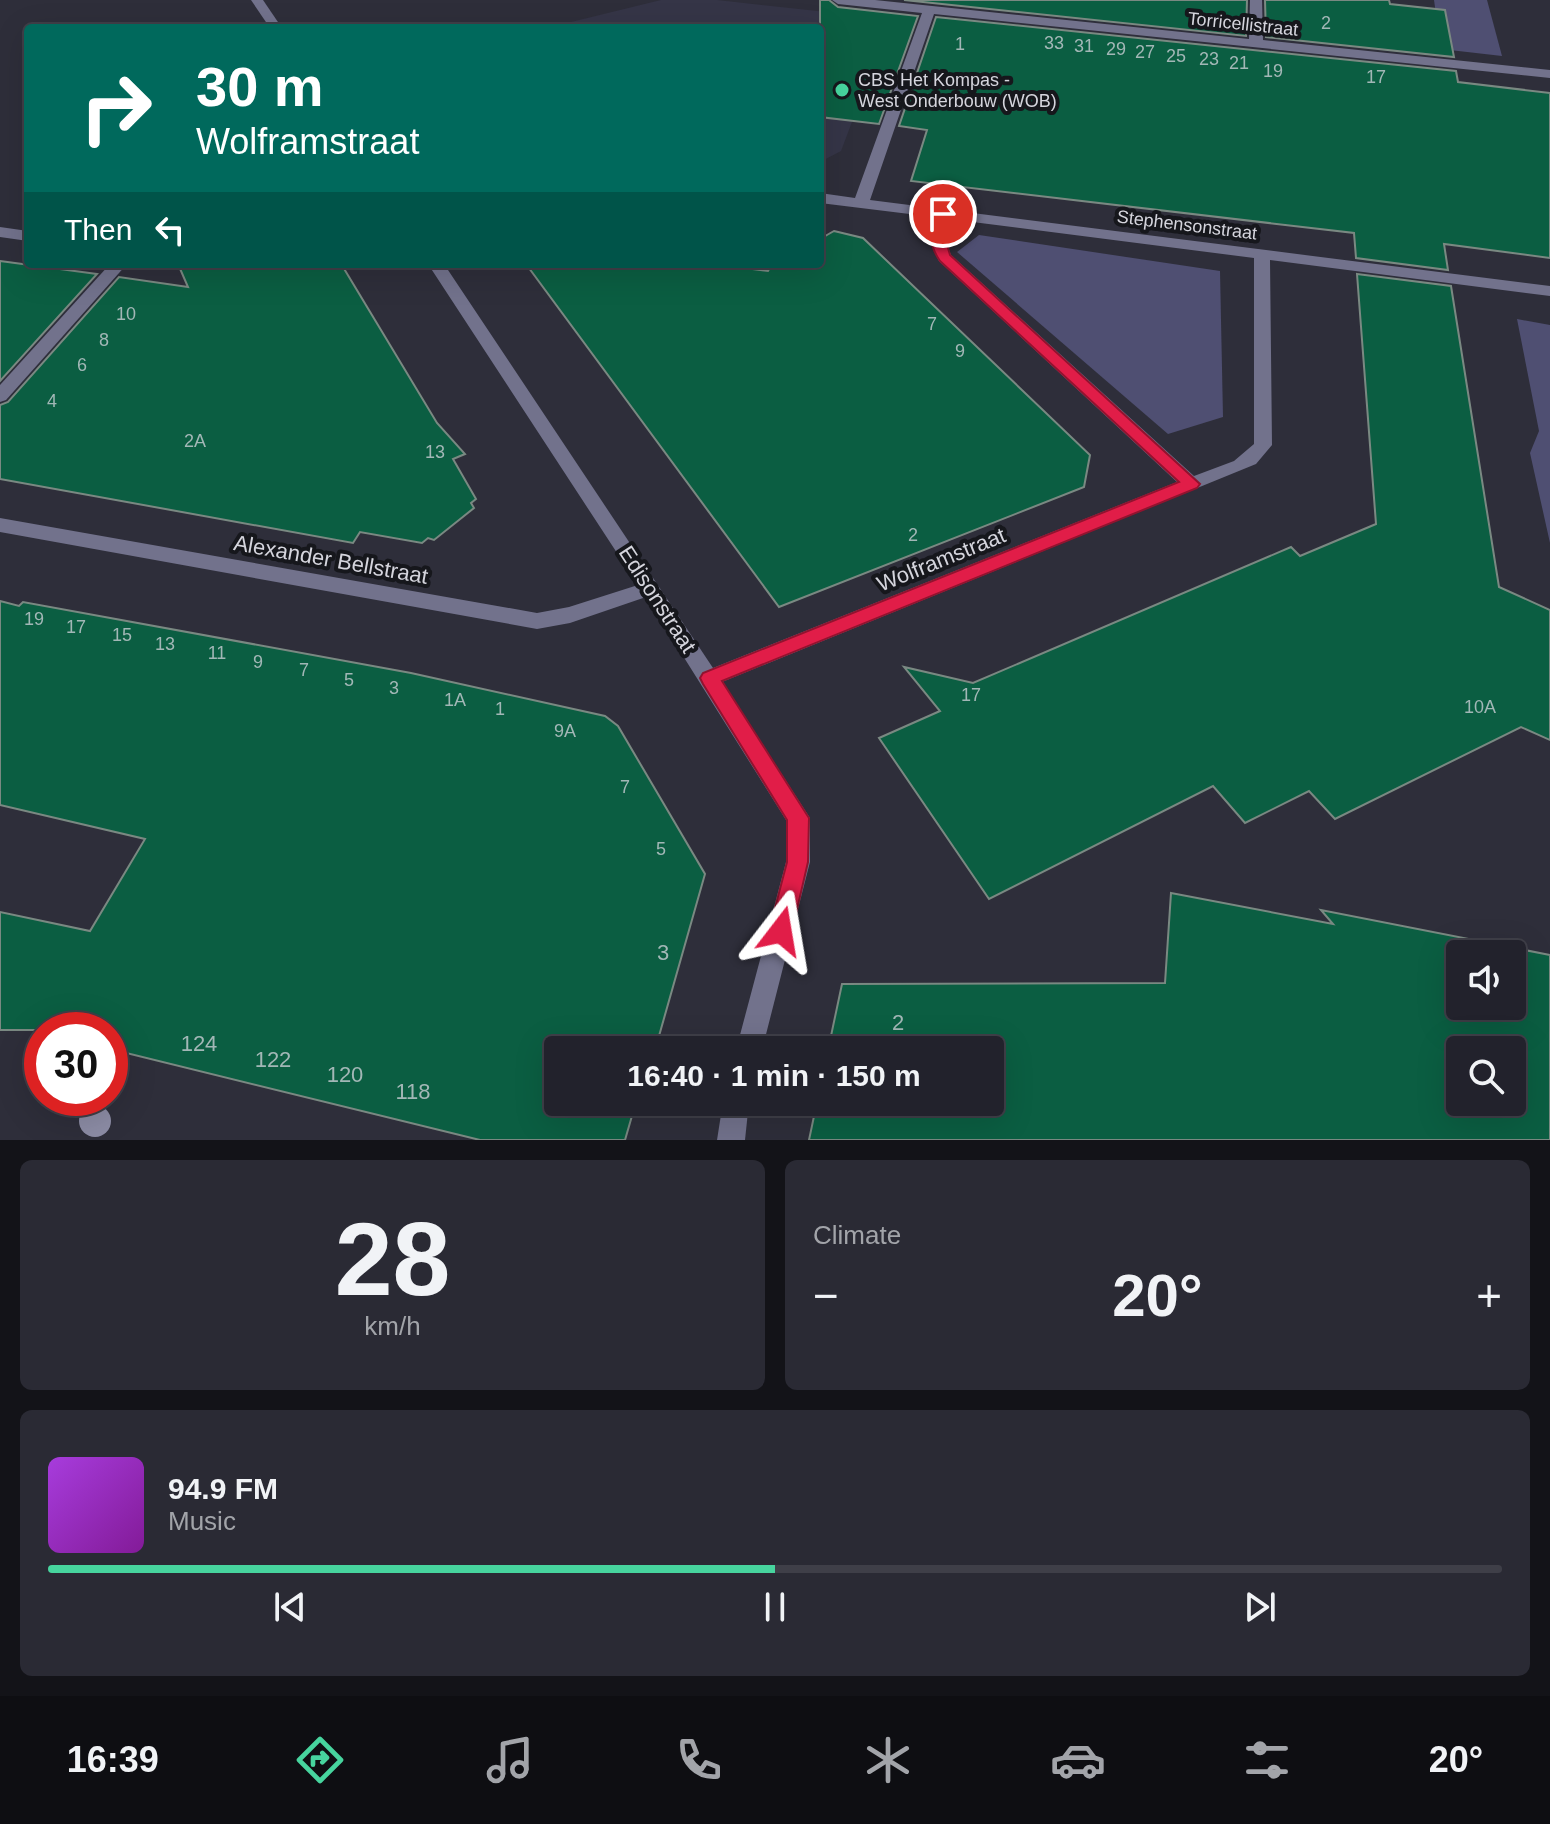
<!DOCTYPE html>
<html lang="en">
<head>
<meta charset="utf-8">
<style>
  body { margin:0; font-family:Helvetica,sans-serif; background:#2a2a34; color:#f1f3f6; height:100vh; display:flex; flex-direction:column; font-size:30px; white-space:nowrap }
  * { box-sizing:border-box; margin:0 }
  p { font-size:26px; color:#a2a4a9 }
  .icon { flex:none; width:44px; height:44px; fill:none; stroke:currentColor; stroke-width:2; stroke-linecap:round; stroke-linejoin:round }
  .map { position:relative; height:1140px; overflow:hidden }
  .details { display:flex; flex-direction:column; gap:20px; padding:20px; background:#131318; flex:1 }
  .details>* { flex:none }
  .hud { position:absolute; left:24px; top:24px; width:800px; height:244px; border-radius:8px; box-shadow:0 8px 32px #0002,0 0 0 2px #3f3f48; background:#00695c; color:#fff; overflow:hidden }
  .controls { position:absolute; left:1446px; top:940px; display:grid; gap:16px }
  .controls a { display:grid; place-items:center; width:80px; height:80px; border-radius:8px; background:#22222c; box-shadow:0 8px 32px #0002,0 0 0 2px #3f3f48; font-size:40px }
  .speed { position:absolute; left:24px; top:1012px; display:flex; gap:16px; font-size:40px; font-weight:700; text-align:center }
  .speed>* { display:grid; place-content:center; width:104px; height:104px; border-radius:50%; background:#22222c; box-shadow:0 8px 32px #0002,0 0 0 2px #3f3f48; line-height:1 }
  .speed .limit { border:12px solid #d22; background:#fff; color:#111 }
  .pin { position:absolute; display:grid; place-items:center; width:68px; height:68px; color:#fff; margin:-34px; border:4px solid #fff; border-radius:50%; box-shadow:0 2px 8px #0007 }
  .me { position:absolute; width:88px; margin:-44px; rotate:14deg; stroke-linejoin:round; filter:drop-shadow(0 0 6px #0008) }
  .turn { display:flex; align-items:center; gap:28px; height:168px; padding:0 40px; font-size:36px }
  .turn .icon { width:104px; height:104px; stroke-width:2.5 }
  .turn b { display:block; font-size:56px; line-height:68px }
  .then { display:flex; align-items:center; height:76px; padding:0 40px; background:#0003; gap:16px; font-size:30px }
  .big { font-size:60px; font-weight:700; line-height:1.1 }
  .details .tile { flex:1; display:flex; flex-direction:column; justify-content:center; gap:12px; min-width:0; padding:0 28px; border-radius:12px; background:#2a2a34 }
  .details .dial { align-items:center; gap:0 }
  .dial b { font-size:104px; line-height:1 }
  .song { display:flex; align-items:center; gap:24px }
  .cover { width:96px; height:96px; border-radius:12px; background:linear-gradient(135deg,hsl(280 70% 55%),hsl(290 70% 35%)) }
  .played { height:8px; border-radius:4px; background:linear-gradient(90deg,#47d49e 50%,#3f3f48 50%) }
  .keys { display:flex; justify-content:space-around; direction:ltr }
  .heat { display:flex; justify-content:space-between; align-items:center; font-size:44px; direction:ltr }
  .details .tiles { flex:1; display:grid; gap:20px; grid-template-columns:1fr 1fr }
  .tile:last-child { grid-column:span 2 }
  .trip { position:absolute; left:544px; top:1036px; width:460px; height:80px; border-radius:8px; background:#22222c; box-shadow:0 8px 32px #0002,0 0 0 2px #3f3f48; font-weight:700; line-height:80px; text-align:center }
  .menu { display:flex; height:128px; justify-content:space-around; align-items:center; background:#0e0e12; color:#a2a4a9 }
  .menu .icon { width:56px; height:56px }
  .menu .current { color:#47d49e }
  .menu b { font-size:36px; color:#f1f3f6 }
  .map>svg:first-child { display:block }
</style>
</head>
<body>
<div class="map">
<svg width="1550" height="1140" viewBox="0 0 1550 1140">
  <rect width="100%" height="100%" fill="#2e2e3a"/>
  <path fill="#353547" d="M661,0H717L891,19L841,151L820,162V28H571L567,23Z"/>
  <g fill="#4f4f72">
    <path d="M1434,0H1487L1502,56L1441,49Z"/>
    <path d="M979,235L1220,271L1223,417L1168,434L957,252Z"/>
    <path d="M1517,319L1550,325V543L1530,453L1539,431Z"/>
  </g>
  <g fill="#0b5e42" stroke="#7a8982" stroke-width="2" fill-rule="evenodd">
    <path d="M820,0H829L838,7L918,16L879,124L820,117Z"/>
    <path d="M904,0H1247L1246,36Z"/>
    <path d="M1265,0H1389L1390,4L1445,10L1454,57L1266,37Z"/>
    <path d="M936,17L1456,71L1458,82L1550,93V258L1444,244L1448,270L1356,258L1354,233L911,181L927,130L899,126Z"/>
    <path d="M834,231L863,238L1090,455L1084,487L779,607L526,264H713L768,271L772,264H820V239Z"/>
    <path d="M0,261L97,274L0,381Z"/>
    <path d="M178,264L343,267L437,423L465,454L453,459L476,499L471,503L474,508L434,540L428,538L422,543L360,532L353,543L0,479V405L8,402L119,277L188,287Z"/>
    <path d="M1357,274L1451,286L1499,587L1550,610V740L1521,727L1335,819L1309,791L1245,823L1213,786L989,899L879,738L940,711L904,667L973,683L1291,547L1300,556L1376,524Z"/>
    <path d="M0,601L19,606L23,602L411,673L605,716L618,726L705,874L657,1043H654L652,1050H558V1102H636L625,1140H480L110,1049V1030H0V912L90,931L145,839L0,805Z"/>
    <path d="M1171,893L1333,924L1321,910L1550,955V1140H809L817,1102H990V1050H828L842,984L1165,983ZM1460,954H1512V1006H1460ZM1460,1050H1512V1102H1460Z"/>
  </g>
  <g fill="none" stroke-linecap="round" stroke-linejoin="round">
    <g fill="#72728c" fill-rule="evenodd">
      <path d="M251,0H263L282,28H270Z"/>
      <path d="M832,0H875L1249,39L1250,0H1262L1263,40L1550,70V78L934,14L870,200L1550,286V296L1270,260L1272,445L1256,464L722,682L810,818V862L762,1050H736L786,862V820L646,597L570,623L537,629L0,532V518L537,613L569,607L638,585L428,264H444L713,668L1177,482L939,261L930,242L934,217L820,203V193L855,198L922,13L838,4ZM949,219L1254,258V444L1234,461L1194,476L951,255L946,242Z"/>
      <path d="M0,227L28,231V241L0,237Z"/>
      <path d="M110,264H127L6,400L0,402V385Z"/>
      <path d="M723,1102H749L745,1140H717Z"/>
    </g>
  </g>
  <circle fill="#8c8ca5" cx="95" cy="1121" r="16"/>
  <path fill="#e11d48" stroke="#92132f" stroke-width="2" d="M938,211L950,214L944,234L950,255L1200,484L1197,488L722,681L809,818L808,862L792,931L789,938L781,941L773,938L769,931L787,862V820L703,684L700,678L703,673L1179,482L940,261C928,244 929,229 938,211Z"/>
  <circle fill="#47d49e" stroke="#16171c" stroke-width="3" cx="842" cy="90" r="8"/>
  <g text-anchor="middle" stroke-width="8" stroke-linejoin="round" paint-order="stroke">
    <g font-size="18" fill="#a2b7b6">
      <text x="1326" y="29">2</text>
      <text x="1054" y="49">33</text>
      <text x="960" y="50">1</text>
      <text x="1084" y="52">31</text>
      <text x="1116" y="55">29</text>
      <text x="1145" y="58">27</text>
      <text x="1176" y="62">25</text>
      <text x="1209" y="65">23</text>
      <text x="1239" y="69">21</text>
      <text x="1273" y="77">19</text>
      <text x="1376" y="83">17</text>
      <text x="126" y="320">10</text>
      <text x="932" y="330">7</text>
      <text x="104" y="346">8</text>
      <text x="960" y="357">9</text>
      <text x="82" y="371">6</text>
      <text x="52" y="407">4</text>
      <text x="195" y="447">2A</text>
      <text x="435" y="458">13</text>
      <text x="913" y="541">2</text>
      <text x="34" y="625">19</text>
      <text x="76" y="633">17</text>
      <text x="122" y="641">15</text>
      <text x="165" y="650">13</text>
      <text x="217" y="659">11</text>
      <text x="258" y="668">9</text>
      <text x="304" y="676">7</text>
      <text x="349" y="686">5</text>
      <text x="394" y="694">3</text>
      <text x="971" y="701">17</text>
      <text x="455" y="706">1A</text>
      <text x="1480" y="713">10A</text>
      <text x="500" y="715">1</text>
      <text x="565" y="737">9A</text>
      <text x="625" y="793">7</text>
      <text x="661" y="855">5</text>
    </g>
    <g font-size="18" fill="#d5d5dd" stroke="#16171c">
      <text transform="translate(1243 24) rotate(6)" y="6">Torricellistraat</text>
      <text transform="translate(1187 225) rotate(7)" y="6">Stephensonstraat</text>
    </g>
    <g font-size="18" fill="#d5d5dd" stroke="#16171c" text-anchor="start">
      <text x="858" y="86">CBS Het Kompas -<tspan x="858" dy="21">West Onderbouw (WOB)</tspan></text>
    </g>
    <g font-size="22" fill="#d5d5dd" stroke="#16171c">
      <text transform="translate(331 559) rotate(10)" y="8">Alexander Bellstraat</text>
      <text transform="translate(941 559) rotate(-22)" y="8">Wolframstraat</text>
      <text transform="translate(658 599) rotate(57)" y="8">Edisonstraat</text>
    </g>
    <g font-size="22" fill="#a2b7b6">
      <text x="663" y="960">3</text>
      <text x="898" y="1030">2</text>
      <text x="199" y="1051">124</text>
      <text x="273" y="1067">122</text>
      <text x="345" y="1082">120</text>
      <text x="413" y="1099">118</text>
    </g>
  </g>
</svg>
<div class="controls">
<a><svg class="icon" aria-label="sound" viewBox="0 0 24 24"><path d="M4 9h4l5-4v14l-5-4H4zM17 9q2 3 0 6"/></svg></a>
<a><svg class="icon" aria-label="search" viewBox="0 0 24 24"><circle cx="10" cy="10" r="6"/><path d="M15 15l6 6"/></svg></a>
</div>
<div class="speed"><div class="limit">30</div></div>
<div class="pin" style="left:943px;top:214px;background:#d93025"><svg class="icon" aria-label="arrive" viewBox="0 0 24 24"><path d="M6 21V4h12l-3 4 3 4H6"/></svg></div>
<svg class="me" style="left:781px;top:931px" viewBox="-20 -20 40 40"><path d="M0-17L14 15 0 8-14 15z" fill="#e11d48" stroke="#fff" stroke-width="4"/></svg>
<div class="trip">16:40 · 1 min · 150 m</div>
<div class="hud">
<div class="turn"><svg class="icon" aria-label="right" viewBox="0 0 24 24"><path d="M7 20v-9h11M14 6l5 5-5 5"/></svg><div><b>30 m</b>Wolframstraat</div></div>
<div class="then">Then<svg class="icon" aria-label="left" viewBox="0 0 24 24"><path d="M17 20v-9H6M10 6l-5 5 5 5"/></svg></div>
</div>
</div>
<section class="details">
<div class="tiles">
<div class="tile dial"><b>28</b><p>km/h</p></div>
<div class="tile"><p>Climate</p>
<div class="heat"><a>−</a><b class="big">20°</b><a>+</a></div>
</div>
<div class="tile">
<div class="song"><i class="cover"></i><div><b>94.9 FM</b><p>Music</p></div></div>
<div class="played"></div>
<div class="keys"><svg class="icon" aria-label="previous" viewBox="0 0 24 24"><path d="M18 5L8 12l10 7zM5 5v14"/></svg><svg class="icon" aria-label="pause" viewBox="0 0 24 24"><path d="M8 5v14M16 5v14"/></svg><svg class="icon" aria-label="next" viewBox="0 0 24 24"><path d="M6 5l10 7-10 7zM19 5v14"/></svg></div>
</div>
</div>
</section>
<nav class="menu">
<b>16:39</b>
<svg class="icon current" aria-label="directions" viewBox="0 0 24 24"><path d="M12 3l9 9-9 9-9-9zM9 14v-3h6M13 9l2 2-2 2"/></svg>
<svg class="icon" aria-label="music" viewBox="0 0 24 24"><path d="M9 18V5l10-2v13"/><circle cx="6" cy="18" r="3"/><circle cx="16" cy="16" r="3"/></svg>
<svg class="icon" aria-label="phone" viewBox="0 0 24 24"><path d="M5 4h4l2 5-3 2q2 4 5 5l2-3 5 2v4C11 20 4 13 5 4z"/></svg>
<svg class="icon" aria-label="climate" viewBox="0 0 24 24"><path d="M12 3v18M4 7l16 10M4 17L20 7"/></svg>
<svg class="icon" aria-label="car" viewBox="0 0 24 24"><path d="M5 17H2v-5l4-1 3-4h7l3 4 3 1v5h-3M9 17h6M6 11h13"/><circle cx="7" cy="17" r="2"/><circle cx="17" cy="17" r="2"/></svg>
<svg class="icon" aria-label="filters" viewBox="0 0 24 24"><path d="M4 7h16M4 17h16"/><circle cx="9" cy="7" r="2"/><circle cx="15" cy="17" r="2"/></svg>
<b>20°</b>
</nav>
</body>
</html>
